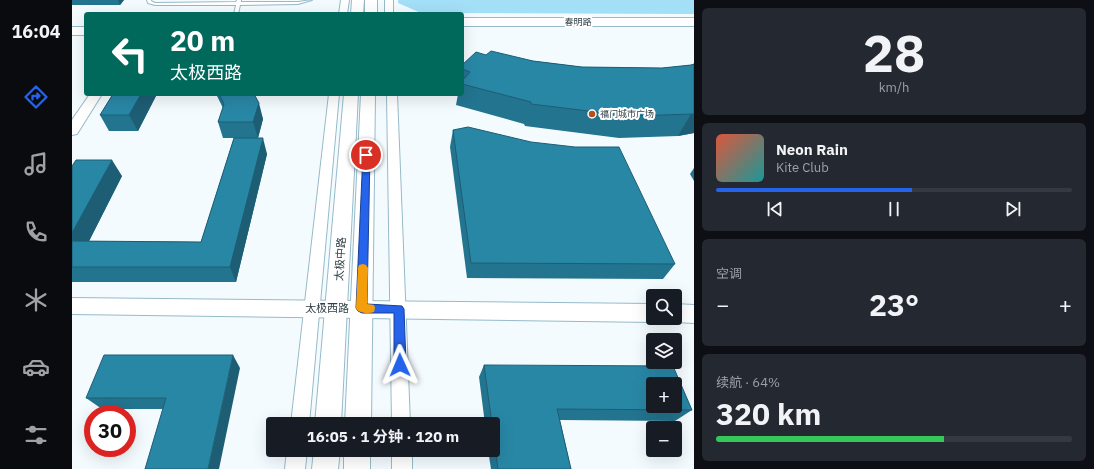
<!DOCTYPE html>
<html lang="zh">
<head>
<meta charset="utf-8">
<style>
  body { margin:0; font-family:"IBM Plex Sans","Noto Sans SC",sans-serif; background:#242831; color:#f1f3f6; height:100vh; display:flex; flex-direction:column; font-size:15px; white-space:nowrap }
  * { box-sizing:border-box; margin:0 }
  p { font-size:13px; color:#9ea1a6 }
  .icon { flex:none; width:22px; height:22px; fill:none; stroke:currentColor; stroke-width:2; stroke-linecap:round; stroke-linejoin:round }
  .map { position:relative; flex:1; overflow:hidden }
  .panel { display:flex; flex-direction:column; gap:8px; padding:8px; background:#0d0f14; width:400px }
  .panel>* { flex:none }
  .banner { position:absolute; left:12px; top:12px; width:380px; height:84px; border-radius:4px; box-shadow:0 4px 16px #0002; background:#00695c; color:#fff; overflow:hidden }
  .buttons { position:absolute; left:574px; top:289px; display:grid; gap:8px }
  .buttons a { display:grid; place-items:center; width:36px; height:36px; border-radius:4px; background:#171b24; box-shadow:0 4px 16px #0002; font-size:20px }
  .speed { position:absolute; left:12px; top:405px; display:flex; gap:8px; font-size:20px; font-weight:700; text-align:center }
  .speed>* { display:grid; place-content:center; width:52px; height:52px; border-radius:50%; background:#171b24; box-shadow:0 4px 16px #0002; line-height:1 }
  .speed .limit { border:6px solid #d22; background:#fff; color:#111 }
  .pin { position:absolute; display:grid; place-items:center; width:34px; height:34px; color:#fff; margin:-17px; border:2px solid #fff; border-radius:50%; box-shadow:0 1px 4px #0007 }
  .me { position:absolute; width:44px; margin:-22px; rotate:359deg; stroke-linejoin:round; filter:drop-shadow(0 0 3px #0008) }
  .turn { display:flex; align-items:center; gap:14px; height:84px; padding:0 20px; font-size:18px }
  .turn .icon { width:52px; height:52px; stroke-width:2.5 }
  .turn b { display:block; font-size:28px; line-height:34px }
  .big { font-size:30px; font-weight:700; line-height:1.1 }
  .panel .widget { flex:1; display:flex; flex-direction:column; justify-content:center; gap:6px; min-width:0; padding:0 14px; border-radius:6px; background:#242831 }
  .panel .dial { align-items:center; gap:0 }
  .dial b { font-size:52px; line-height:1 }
  .song { display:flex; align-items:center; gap:12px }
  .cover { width:48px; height:48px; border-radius:6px; background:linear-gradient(135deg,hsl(10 70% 55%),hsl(180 70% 35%)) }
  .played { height:4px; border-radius:2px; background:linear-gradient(90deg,#2563eb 55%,#363941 55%) }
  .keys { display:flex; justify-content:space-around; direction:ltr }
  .heat { display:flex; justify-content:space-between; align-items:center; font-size:22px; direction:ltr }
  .charge { height:6px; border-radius:3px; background:linear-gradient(90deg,#34c759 64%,#363941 0) }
  .trip { position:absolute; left:194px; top:417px; width:234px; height:40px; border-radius:4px; background:#171b24; box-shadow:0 4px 16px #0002; font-weight:700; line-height:40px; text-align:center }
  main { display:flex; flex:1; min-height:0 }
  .menu { display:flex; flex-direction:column; width:72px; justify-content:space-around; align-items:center; background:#090b0e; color:#9ea1a6 }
  .menu .icon { width:28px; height:28px }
  .menu .current { color:#2563eb }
  .menu b { font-size:18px; color:#f1f3f6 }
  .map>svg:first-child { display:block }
</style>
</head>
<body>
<main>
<nav class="menu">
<b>16:04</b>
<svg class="icon current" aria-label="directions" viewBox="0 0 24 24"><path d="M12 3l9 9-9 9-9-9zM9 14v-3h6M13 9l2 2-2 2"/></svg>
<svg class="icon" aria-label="music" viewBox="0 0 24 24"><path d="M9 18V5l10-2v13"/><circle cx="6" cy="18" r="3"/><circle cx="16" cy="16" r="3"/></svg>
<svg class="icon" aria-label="phone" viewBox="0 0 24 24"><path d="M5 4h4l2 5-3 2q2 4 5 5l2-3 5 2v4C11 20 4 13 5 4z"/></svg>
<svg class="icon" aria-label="climate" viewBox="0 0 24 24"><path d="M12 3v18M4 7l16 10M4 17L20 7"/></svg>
<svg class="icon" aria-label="car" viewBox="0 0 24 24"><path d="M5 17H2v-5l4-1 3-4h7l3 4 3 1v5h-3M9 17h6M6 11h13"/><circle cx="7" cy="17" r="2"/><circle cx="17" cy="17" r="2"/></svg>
<svg class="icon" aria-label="filters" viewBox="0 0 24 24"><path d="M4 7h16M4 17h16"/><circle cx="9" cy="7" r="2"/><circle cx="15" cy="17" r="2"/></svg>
</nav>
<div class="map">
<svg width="622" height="469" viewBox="0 0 622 469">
  <rect width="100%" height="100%" fill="#f4fbfe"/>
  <path fill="#a3dff7" d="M326,0H622V14L349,13L326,3Z"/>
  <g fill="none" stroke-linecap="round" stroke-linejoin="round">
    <g stroke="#96bac9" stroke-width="2">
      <path id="service" d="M75,0H79V1L83,3L164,2L165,0H169V2H226L240,0L226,4L168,5L166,14H162L164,5H83L76,3Z"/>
    </g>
    <g stroke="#96bac9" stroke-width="2">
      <g id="minor">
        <path d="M269,0H277L275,14H267Z"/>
        <rect x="313" y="0" width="8" height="14"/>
        <path d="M257,94H267L237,424H219Z"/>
        <path d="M315,94H325L338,424H320Z"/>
        <path d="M215,450H235L233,469H213Z"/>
        <rect x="320" y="450" width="20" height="19"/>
      </g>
    </g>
    <g stroke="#96bac9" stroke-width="2">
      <g id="tertiary">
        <path d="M18,94H30L5,134L0,135V120Z"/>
        <path d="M0,298L581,304V318H588L581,322L0,314Z"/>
        <path d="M603,304L622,305V323L603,322L596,319L603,318Z"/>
      </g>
    </g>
    <g stroke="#96bac9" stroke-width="2">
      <g id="secondary">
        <path d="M280,0H292L291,14H279Z"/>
        <rect x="293" y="0" width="12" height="14"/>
        <path d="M272,94H286L269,424H243Z"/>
        <path d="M289,94H303L299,424H273Z"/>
        <path d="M242,450H268L266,469H240Z"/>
        <rect x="272" y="450" width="26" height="19"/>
      </g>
    </g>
    <g stroke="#96bac9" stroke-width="2">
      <g id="primary">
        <rect x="390" y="18" width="232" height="8"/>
        <rect x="0" y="27" width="14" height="8"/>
      </g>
    </g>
    <use href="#service" fill="#fff" fill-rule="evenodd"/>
    <use href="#minor" fill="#fff" fill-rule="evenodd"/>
    <use href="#tertiary" fill="#fff" fill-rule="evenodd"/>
    <use href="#secondary" fill="#fff" fill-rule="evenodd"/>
    <use href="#primary" fill="#fff" fill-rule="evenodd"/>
  </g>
  <g fill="#23748f">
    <path d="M0,0H52L48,5H0Z"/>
    <path d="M414,55L510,67L590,68L619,65L622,64V133L606,136L547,138L453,126L452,124L384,105L386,94H390V65Z"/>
    <path d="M41,94H85L66,131H37L28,115Z"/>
    <path d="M144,94H182L191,119L186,138L195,154L164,282H0V166L50,176L17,241L129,242L162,138H151L146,122L151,108Z"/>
    <path d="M381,130L603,264L591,279L395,278L378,147Z"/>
    <path d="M622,168V181L618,174Z"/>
    <path d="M412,365L620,410L603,421L488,420L499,469H419L416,450H421V424H413L407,377Z"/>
    <path d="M168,368L90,409H30L14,398Z"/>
  </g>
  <g fill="#1d5e74">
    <path d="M46,0H52L48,5Z"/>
    <path d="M69,94H85L66,131L57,115Z"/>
    <path d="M187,103L191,119L186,138L181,122Z"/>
    <path d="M619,114H622V133L606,136Z"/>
    <path d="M191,138L195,154L164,282L158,267Z"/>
    <path d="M40,160L50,176L9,257L0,246V233Z"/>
    <path d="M161,355L168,368L147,469H136Z"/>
  </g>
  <g fill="#2987a6" stroke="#1d5e74" fill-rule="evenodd">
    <path d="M419,51L461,61L510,67L590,68L619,65L622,64V114L558,116L459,104V102L390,84V81L398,72L390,69V65L404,52L414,55Z"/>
    <path d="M41,94H69L57,115H28Z"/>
    <path d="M147,94H182L187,103L181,122H146L152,104Z"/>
    <path d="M396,127L459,142L503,147H547L603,264L399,263L381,130Z"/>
    <path d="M162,138H191L158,267H0V241L129,242Z"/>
    <path d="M4,160H40L0,233V166Z"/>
    <path d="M32,355H161L136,469H73L94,398H14Z"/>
    <path d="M412,365L601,366L620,410L485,409L499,469H426L421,431V424H420ZM581,384H603V406H581Z"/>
  </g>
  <path fill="#2563eb" stroke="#184099" d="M291,153H297L298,155L295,304L330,306L332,309L334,365L332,369L328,370L324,369L322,365V313H290L286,311L284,308Z"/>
  <path fill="#f59e0b" d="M291,264L294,265L296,268L295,304L302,305L303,308L302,312C297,314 291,313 286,311L284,308L286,268L287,265Z"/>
  <circle fill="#b5521c" stroke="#fff" stroke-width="1.5" cx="520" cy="114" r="4"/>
  <g text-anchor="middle" stroke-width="4" stroke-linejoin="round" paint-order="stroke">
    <g font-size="9" fill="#2f3e44" stroke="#fff">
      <text x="506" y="25">春明路</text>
    </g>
    <g font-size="9" fill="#2f3e44" stroke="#fff" text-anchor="start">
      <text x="528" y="117">福门城市广场</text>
    </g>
    <g font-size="11" fill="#2f3e44" stroke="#fff">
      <text transform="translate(268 259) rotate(-86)" y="4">太极中路</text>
      <text x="255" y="312">太极西路</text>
    </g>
  </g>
</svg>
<div class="buttons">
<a><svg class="icon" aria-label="search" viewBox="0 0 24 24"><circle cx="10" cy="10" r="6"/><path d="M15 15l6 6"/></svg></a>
<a><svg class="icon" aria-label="layers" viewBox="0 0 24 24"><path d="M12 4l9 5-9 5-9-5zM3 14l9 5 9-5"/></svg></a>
<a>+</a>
<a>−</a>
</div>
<div class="speed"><div class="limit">30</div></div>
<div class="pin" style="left:294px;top:155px;background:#d93025"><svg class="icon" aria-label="arrive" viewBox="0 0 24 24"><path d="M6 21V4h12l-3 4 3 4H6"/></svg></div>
<svg class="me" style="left:328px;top:365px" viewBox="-20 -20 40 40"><path d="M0-17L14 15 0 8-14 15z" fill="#2563eb" stroke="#fff" stroke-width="4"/></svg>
<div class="trip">16:05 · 1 分钟 · 120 m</div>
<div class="banner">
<div class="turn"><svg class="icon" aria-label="left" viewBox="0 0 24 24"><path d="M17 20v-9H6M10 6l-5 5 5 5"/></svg><div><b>20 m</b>太极西路</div></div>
</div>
</div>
<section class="panel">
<div class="widget dial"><b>28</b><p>km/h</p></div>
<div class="widget">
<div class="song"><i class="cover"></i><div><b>Neon Rain</b><p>Kite Club</p></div></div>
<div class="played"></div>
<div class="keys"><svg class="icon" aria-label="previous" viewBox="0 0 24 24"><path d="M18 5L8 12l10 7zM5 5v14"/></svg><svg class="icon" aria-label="pause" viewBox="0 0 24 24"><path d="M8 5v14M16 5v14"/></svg><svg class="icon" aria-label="next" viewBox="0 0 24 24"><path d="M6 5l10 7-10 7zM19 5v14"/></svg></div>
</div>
<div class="widget"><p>空调</p>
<div class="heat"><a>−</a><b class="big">23°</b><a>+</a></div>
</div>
<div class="widget"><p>续航 · 64%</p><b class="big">320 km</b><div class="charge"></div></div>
</section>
</main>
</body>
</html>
